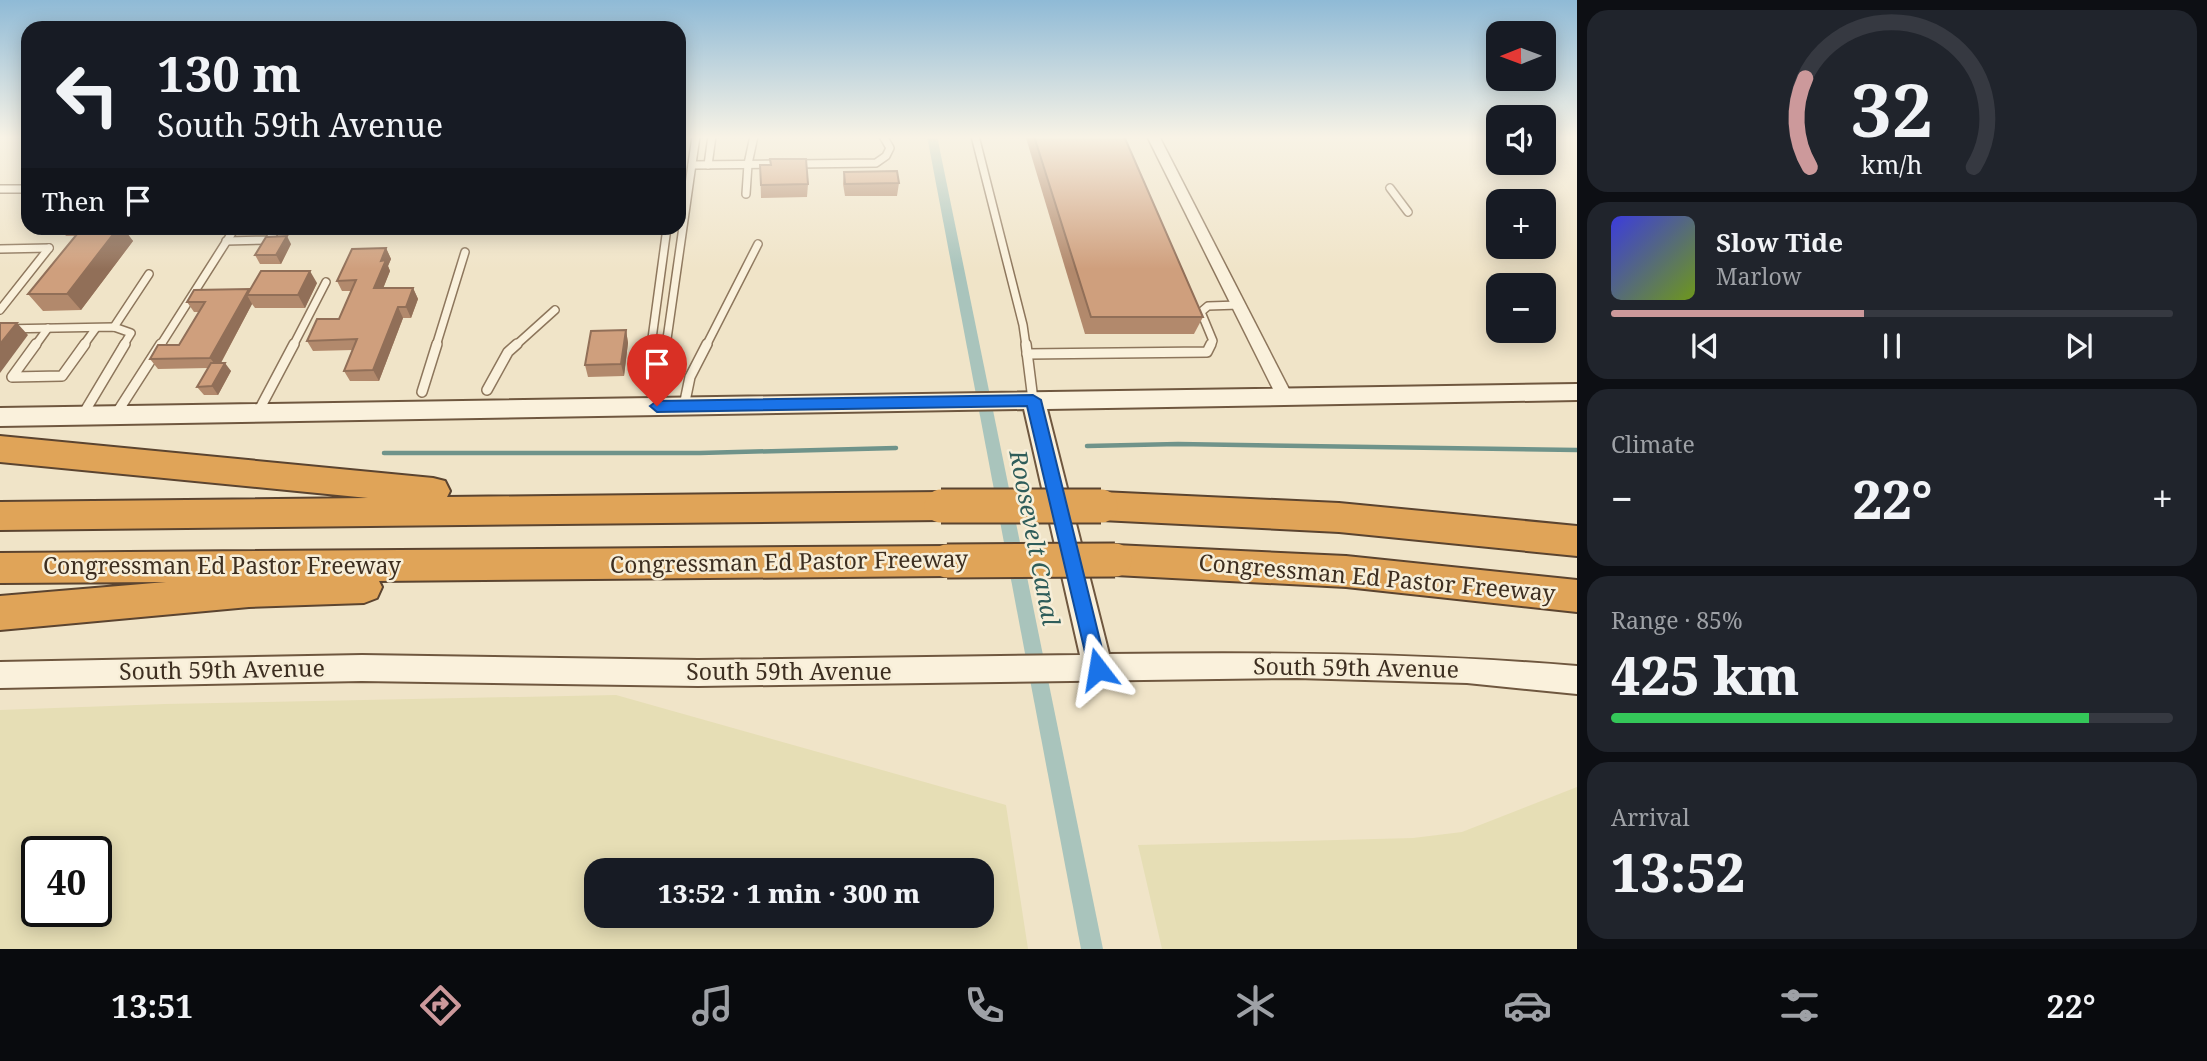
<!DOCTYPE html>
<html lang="en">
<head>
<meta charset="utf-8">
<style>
  body { margin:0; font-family:"Noto Serif",serif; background:#20242c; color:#f1f3f6; height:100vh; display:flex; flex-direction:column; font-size:26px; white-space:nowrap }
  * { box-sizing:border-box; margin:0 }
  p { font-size:23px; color:#9ea1a6 }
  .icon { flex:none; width:38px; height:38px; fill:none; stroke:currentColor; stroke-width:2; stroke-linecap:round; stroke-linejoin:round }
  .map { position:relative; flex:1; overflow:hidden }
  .panel { display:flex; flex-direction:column; gap:10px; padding:10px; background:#0d0f14; width:630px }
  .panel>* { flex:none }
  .top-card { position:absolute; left:21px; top:21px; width:665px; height:214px; border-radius:21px; box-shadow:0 4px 18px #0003; background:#171b24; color:#f1f3f6; overflow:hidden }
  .needle { width:46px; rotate:269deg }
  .fabs { position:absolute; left:1486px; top:21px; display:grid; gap:14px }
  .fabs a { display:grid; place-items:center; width:70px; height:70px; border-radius:14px; background:#171b24; box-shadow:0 4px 18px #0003; font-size:35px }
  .speed { position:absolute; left:21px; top:836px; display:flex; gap:14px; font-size:35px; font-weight:700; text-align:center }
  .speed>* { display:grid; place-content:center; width:91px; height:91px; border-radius:50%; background:#171b24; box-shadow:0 4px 18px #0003; line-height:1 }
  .speed .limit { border:4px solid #111; border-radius:10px; background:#fff; color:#111 }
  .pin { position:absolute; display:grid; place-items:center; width:60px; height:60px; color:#fff; margin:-72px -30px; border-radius:50% 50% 50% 0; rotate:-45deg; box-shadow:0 0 7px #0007 }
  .pin .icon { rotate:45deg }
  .me { position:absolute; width:77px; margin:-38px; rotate:346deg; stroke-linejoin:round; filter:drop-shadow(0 0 5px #0008) }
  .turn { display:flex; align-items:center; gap:24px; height:147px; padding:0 21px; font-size:32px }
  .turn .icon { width:91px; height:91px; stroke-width:2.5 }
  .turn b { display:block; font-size:49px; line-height:60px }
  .then { display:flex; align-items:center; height:66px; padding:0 21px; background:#0003; gap:14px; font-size:26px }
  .big { font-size:52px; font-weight:800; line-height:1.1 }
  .panel .widget { flex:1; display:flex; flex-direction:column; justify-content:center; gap:10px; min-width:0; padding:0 24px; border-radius:21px; background:#20242c }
  .panel .dial { align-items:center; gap:0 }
  .dial svg { height:182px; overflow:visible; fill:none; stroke:#363941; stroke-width:7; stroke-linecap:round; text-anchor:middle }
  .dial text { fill:#f1f3f6; stroke:none }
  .song { display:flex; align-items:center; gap:21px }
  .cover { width:84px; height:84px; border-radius:10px; background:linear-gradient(135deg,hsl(240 70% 55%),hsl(80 70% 35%)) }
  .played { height:7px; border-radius:4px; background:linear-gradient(90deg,#cc999b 45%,#363941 45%) }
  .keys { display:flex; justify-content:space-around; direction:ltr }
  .heat { display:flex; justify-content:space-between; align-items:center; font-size:38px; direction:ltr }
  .charge { height:10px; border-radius:5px; background:linear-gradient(90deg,#34c759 85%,#363941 0) }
  .trip { position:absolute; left:584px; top:858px; width:410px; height:70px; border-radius:21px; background:#171b24; box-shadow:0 4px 18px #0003; font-weight:800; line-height:70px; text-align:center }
  .tab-bar { display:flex; height:112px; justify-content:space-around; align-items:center; background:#090b0e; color:#9ea1a6 }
  .tab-bar .icon { width:49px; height:49px }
  .tab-bar .current { color:#cc999b }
  .tab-bar b { font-size:32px; color:#f1f3f6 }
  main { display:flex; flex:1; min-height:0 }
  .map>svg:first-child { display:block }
</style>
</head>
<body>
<main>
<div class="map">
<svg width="1577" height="949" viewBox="0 0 1577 949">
  <rect width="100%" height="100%" fill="#f0e4c8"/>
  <g fill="#e6deb5" fill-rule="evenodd">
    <path d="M616,695L1006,805L1028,949H0V710L165,704ZM37,852H96V912H37ZM597,870H982V915H597Z"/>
    <path d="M1577,787V949H1162L1138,845L1413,838L1462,832Z"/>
  </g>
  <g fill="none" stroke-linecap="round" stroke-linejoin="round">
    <g stroke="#6f938a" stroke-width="4.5">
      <path d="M1087,446L1178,444L1577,450"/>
      <path d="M384,453H700L896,448"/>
    </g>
    <path fill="#a9c4bc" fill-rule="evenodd" d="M927,136H937L1103,949H1081Z"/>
    <g stroke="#8d765c" stroke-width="10">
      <g id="lane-far1">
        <path d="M975,136L1023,325L1026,346"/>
        <path d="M796,164L876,163L886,156L890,148L883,136"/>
        <path d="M692,165L782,164"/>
        <path d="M708,165L712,136"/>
        <path d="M1390,188L1408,212"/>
        <path d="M0,189H28"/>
        <path d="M746,194L748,164L754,136"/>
        <path d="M226,241L269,240L277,228"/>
        <path d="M0,249L49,248"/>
        <path d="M0,310L49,248"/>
        <path d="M114,327L149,274"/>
        <path d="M0,329L114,327L131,333L123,346"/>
        <path d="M35,346L48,328"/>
        <path d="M83,346L96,328"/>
        <path d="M160,346L235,228"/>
        <path d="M293,346L326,282"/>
        <path d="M436,346L465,252"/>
        <path d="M515,346L555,310"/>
        <path d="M651,346L667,228"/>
        <path d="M666,346L696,136"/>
        <path d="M706,346L758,244"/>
        <path d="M1210,346L1213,341L1201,312L1208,306L1239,305"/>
      </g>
    </g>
    <g stroke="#8d765c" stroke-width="12">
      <g id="lane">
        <path d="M36,344L12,377L62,376L85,344"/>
        <path d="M652,344L651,349L661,373"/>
        <path d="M1026,344L1033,400"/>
        <path d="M1027,354L1207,352L1211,344"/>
        <path d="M487,390L508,352L517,344"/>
        <path d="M422,392L437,344"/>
        <path d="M657,406L666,344"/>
        <path d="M684,406L690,377L707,344"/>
        <path d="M258,412L294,344"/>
        <path d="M116,414L161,344"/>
        <path d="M82,416L125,344"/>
      </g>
    </g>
    <g stroke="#8d765c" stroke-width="3">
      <path id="street" d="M1147,136H1159L1293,397L1291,401H1279L1277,397Z"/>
    </g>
    <g stroke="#6f573f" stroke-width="4">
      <path id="secondary" d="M1577,384V400L1047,409L1109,654C1265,652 1421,653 1577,666V694L1467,683L1297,678L698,686L362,681L0,688V662L362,655L698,660L1080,655L1024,409L0,426V408Z"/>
    </g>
    <g stroke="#5b4430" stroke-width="4">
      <g id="highway">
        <path d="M0,436L433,478L445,481L450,491L447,497L941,492L953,496L958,506L953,516L941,520L0,530V502L368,498L0,462Z"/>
        <path d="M1101,492L1339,503L1577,526V556L1339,532L1101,520L1089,516L1084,506L1089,496Z"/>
        <path d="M1115,545L1346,556L1577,580V612L1346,587L1115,575L1102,571L1097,560L1102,549Z"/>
        <path d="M947,546L960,550L965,561L960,572L947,576L379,581L382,587L377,598L364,603L249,607L0,630V596L166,582L0,583V553Z"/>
      </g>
    </g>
    <use href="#lane-far1" stroke="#faf1dc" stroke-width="7"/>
    <use href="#lane" stroke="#faf1dc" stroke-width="9"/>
    <use href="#street" fill="#faf1dc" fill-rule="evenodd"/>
    <use href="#secondary" fill="#faf1dc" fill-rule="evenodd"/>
    <use href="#highway" fill="#e0a458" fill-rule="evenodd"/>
    <g stroke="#5b4430" stroke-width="37" stroke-linecap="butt">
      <g id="highway-bridge">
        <path d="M941,506H1101"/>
        <path d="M947,561L1115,560"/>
      </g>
    </g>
    <use href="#highway-bridge" stroke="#e0a458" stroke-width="33"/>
  </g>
  <g fill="#b2896c">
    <path d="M1026,136H1124L1203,317L1194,334H1085L1026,138Z"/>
    <path d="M760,165L808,184L807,197L761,198Z"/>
    <path d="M844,172L899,183L897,196H845L843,184Z"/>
    <path d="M60,228H123L133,241L81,310L43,311L28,294L75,236H66Z"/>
    <path d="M291,244L281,264H260L255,255Z"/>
    <path d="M386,248L391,259L388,266L390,271L383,288H413L418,299L411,318H403L379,381H350L344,371L353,350L313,351L307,341L339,319L351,291H342L337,281Z"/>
    <path d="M317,283L305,308H255L252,304L221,363L231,371L218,395H204L197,387L208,368L158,369L150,359L179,345L199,312H194L187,302L249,289L250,290Z"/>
    <path d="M626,330L628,343L624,376L588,377L585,365Z"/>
  </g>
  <g fill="#916f58">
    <path d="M118,228H123L133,241L81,310L67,294Z"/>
    <path d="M287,236L291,244L281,264L276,255Z"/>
    <path d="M386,248L391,259L388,266L390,271L379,299L374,288L381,261Z"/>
    <path d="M310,271L317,283L305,308L298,295Z"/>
    <path d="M413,288L418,299L411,318L406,307Z"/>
    <path d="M249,289L253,295H247L252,304L218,368L210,358Z"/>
    <path d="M398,307L403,318L379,381L373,370Z"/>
    <path d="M17,323L28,335L0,373V344Z"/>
    <path d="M626,330L628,343L624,376L621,364Z"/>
    <path d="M225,363L231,371L218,395L212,386Z"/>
  </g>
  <g fill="#cf9f7d" stroke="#916f58" stroke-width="2">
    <path d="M1034,136H1124L1203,317H1091Z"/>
    <path d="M770,159H806L808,184L761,185L760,165H771Z"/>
    <path d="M897,171L899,183L845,184L844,172Z"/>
    <path d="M82,228H118L67,294H28Z"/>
    <path d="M287,236L276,255H255L266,237Z"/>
    <path d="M386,248L381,261L386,260L374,288H413L406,307H398L373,370L344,371L357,339L307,341L317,319H339L356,280L337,281L352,249Z"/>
    <path d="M261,271H310L298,295H247Z"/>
    <path d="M249,289L210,358L150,359L158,345H179L205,302H187L194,290Z"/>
    <path d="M0,323H17L0,344Z"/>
    <path d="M626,330L621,364L585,365L591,331Z"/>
    <path d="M211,363H225L212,386L197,387Z"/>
  </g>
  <linearGradient id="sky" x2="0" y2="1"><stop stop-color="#8fbad6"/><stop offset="0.51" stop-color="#f8f3e6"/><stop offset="1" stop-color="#f8f3e6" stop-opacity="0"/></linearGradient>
  <rect width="1577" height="269" fill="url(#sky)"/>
  <path fill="#1a73e8" stroke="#114b97" stroke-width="2" d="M1033,395L1041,400L1107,669L1105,676L1098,678L1091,676L1089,669L1027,406L657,412L650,406L657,401Z"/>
  <g text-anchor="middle" stroke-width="5" stroke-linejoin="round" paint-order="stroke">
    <g font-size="23" fill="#3d2e20" stroke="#f7eed8">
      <text transform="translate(789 562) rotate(-1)" y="8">Congressman Ed Pastor Freeway</text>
      <text x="222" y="574">Congressman Ed Pastor Freeway</text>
      <text transform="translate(1377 578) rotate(5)" y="8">Congressman Ed Pastor Freeway</text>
      <text transform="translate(1356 668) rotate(1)" y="8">South 59th Avenue</text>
      <text transform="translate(222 670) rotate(-1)" y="8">South 59th Avenue</text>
      <text x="789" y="680">South 59th Avenue</text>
    </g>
    <g font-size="24" font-style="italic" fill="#2f5d5a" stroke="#f7eed8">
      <text transform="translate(1034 538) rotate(79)" y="8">Roosevelt Canal</text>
    </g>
  </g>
</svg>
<div class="fabs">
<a><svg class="needle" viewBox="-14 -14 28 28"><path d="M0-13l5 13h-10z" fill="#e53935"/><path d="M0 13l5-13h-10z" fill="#9ea1a6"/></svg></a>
<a><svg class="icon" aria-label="sound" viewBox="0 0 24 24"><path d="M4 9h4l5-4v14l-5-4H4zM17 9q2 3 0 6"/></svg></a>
<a>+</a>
<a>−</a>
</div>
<div class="speed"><div class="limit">40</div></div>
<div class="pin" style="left:657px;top:406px;background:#d93025"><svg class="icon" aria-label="arrive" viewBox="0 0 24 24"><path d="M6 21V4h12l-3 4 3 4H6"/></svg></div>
<svg class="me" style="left:1098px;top:669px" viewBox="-20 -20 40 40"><path d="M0-17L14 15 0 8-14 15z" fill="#1a73e8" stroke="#fff" stroke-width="4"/></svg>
<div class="trip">13:52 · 1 min · 300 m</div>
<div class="top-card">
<div class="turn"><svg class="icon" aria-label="left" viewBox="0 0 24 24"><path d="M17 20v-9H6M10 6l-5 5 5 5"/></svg><div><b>130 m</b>South 59th Avenue</div></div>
<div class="then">Then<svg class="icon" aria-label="arrive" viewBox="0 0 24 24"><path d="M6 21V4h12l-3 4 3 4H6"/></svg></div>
</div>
</div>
<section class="panel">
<div class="widget dial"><svg viewBox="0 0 100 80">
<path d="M14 69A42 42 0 1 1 86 69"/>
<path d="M14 69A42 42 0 0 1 12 30" stroke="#cc999b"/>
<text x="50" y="56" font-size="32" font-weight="700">32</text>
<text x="50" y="72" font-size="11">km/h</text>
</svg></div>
<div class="widget">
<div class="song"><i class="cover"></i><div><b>Slow Tide</b><p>Marlow</p></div></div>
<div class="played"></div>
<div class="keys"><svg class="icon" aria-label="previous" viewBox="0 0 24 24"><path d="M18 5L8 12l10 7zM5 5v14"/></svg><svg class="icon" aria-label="pause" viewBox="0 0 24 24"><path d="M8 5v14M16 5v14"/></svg><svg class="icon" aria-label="next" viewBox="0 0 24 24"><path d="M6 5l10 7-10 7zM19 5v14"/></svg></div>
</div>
<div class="widget"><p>Climate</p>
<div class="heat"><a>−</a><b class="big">22°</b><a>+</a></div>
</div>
<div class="widget"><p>Range · 85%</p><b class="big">425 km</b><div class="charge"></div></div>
<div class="widget"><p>Arrival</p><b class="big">13:52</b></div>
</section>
</main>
<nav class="tab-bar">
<b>13:51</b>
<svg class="icon current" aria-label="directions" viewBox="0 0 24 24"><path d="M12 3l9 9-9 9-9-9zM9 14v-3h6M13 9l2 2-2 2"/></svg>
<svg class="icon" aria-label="music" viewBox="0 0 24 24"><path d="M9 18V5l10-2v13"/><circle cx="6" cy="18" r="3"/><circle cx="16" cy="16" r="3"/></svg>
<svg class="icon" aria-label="phone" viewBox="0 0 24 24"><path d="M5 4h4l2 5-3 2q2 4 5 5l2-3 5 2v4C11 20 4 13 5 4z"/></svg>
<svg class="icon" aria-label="climate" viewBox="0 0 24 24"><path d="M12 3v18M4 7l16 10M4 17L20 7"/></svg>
<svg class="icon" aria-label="car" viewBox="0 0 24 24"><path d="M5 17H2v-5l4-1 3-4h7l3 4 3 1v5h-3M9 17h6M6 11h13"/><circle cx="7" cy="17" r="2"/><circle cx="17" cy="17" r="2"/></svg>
<svg class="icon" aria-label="filters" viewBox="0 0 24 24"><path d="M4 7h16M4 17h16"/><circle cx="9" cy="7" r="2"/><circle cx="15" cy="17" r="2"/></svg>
<b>22°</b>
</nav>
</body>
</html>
